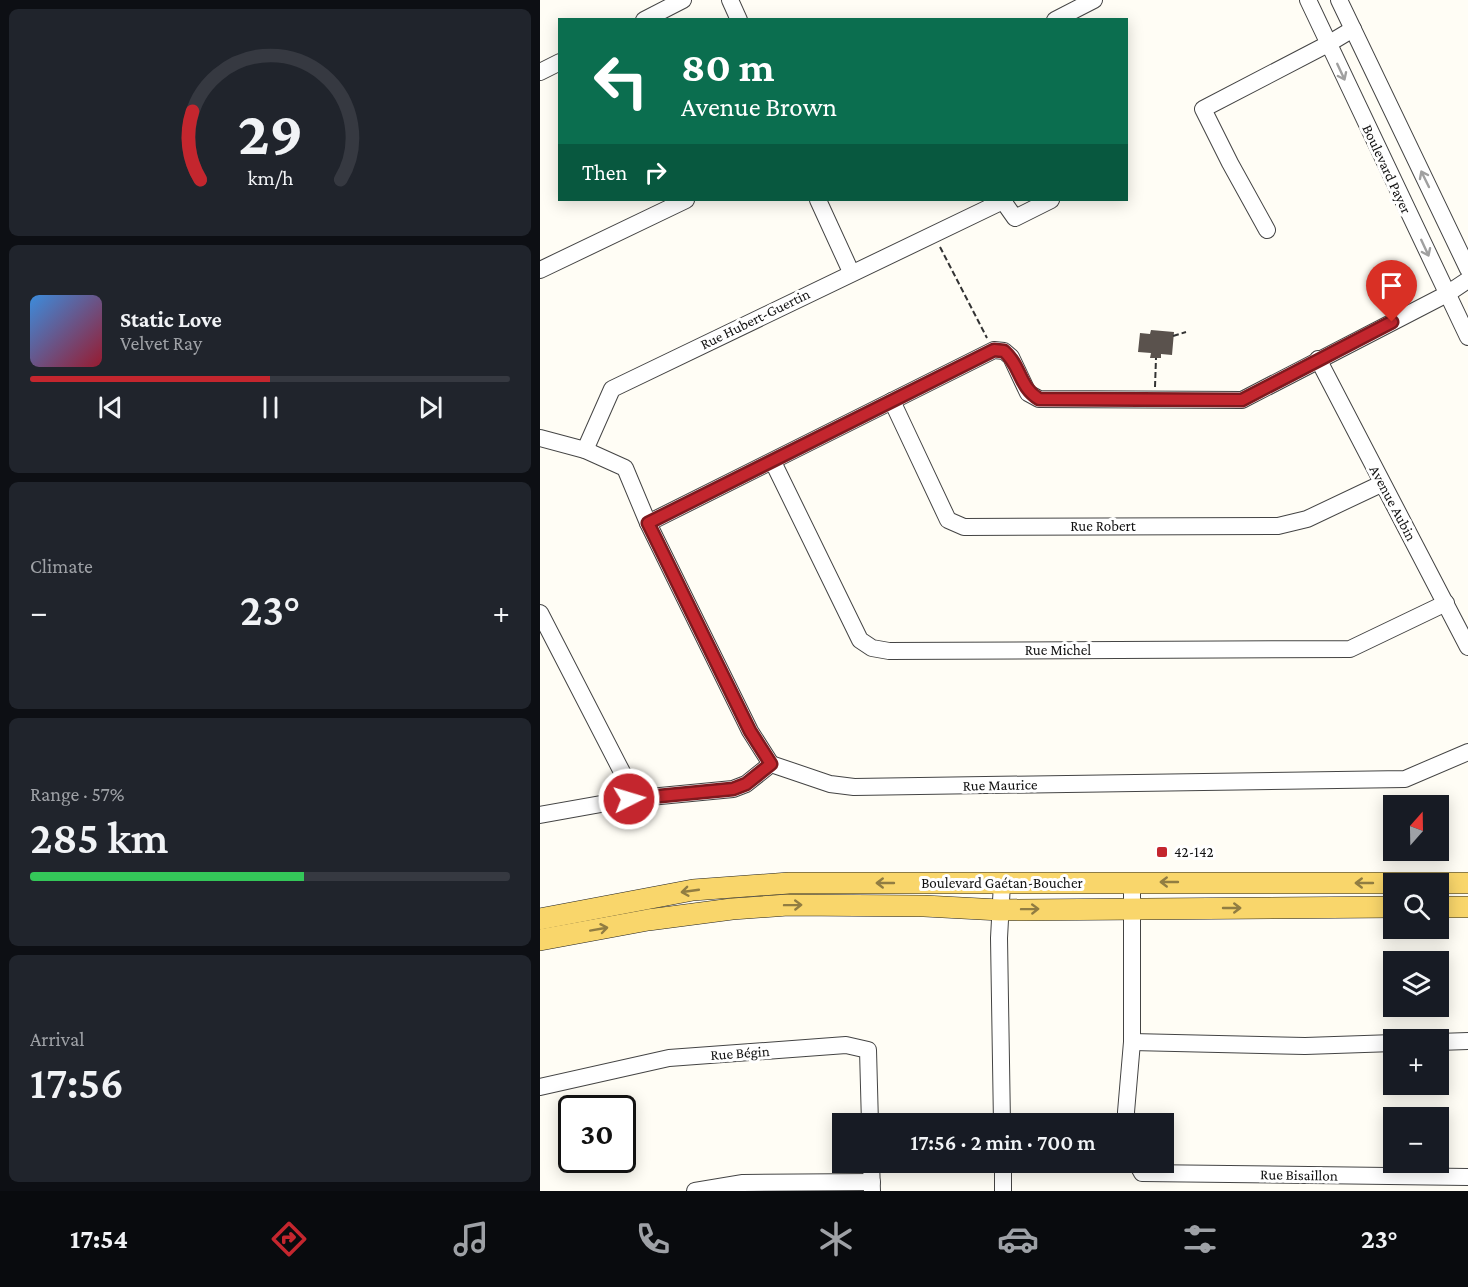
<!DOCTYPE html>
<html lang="en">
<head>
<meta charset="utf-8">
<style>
  body { margin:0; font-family:"Crimson Pro",serif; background:#20242c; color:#f1f3f6; height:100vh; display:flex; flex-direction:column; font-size:22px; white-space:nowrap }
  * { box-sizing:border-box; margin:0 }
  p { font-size:20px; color:#9ea1a6 }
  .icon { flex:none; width:33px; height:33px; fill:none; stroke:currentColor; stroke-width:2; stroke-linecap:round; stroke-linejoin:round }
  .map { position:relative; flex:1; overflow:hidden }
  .side { display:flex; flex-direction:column; gap:9px; padding:9px; background:#0d0f14; width:540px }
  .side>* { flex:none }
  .banner { position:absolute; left:18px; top:18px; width:570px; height:183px; border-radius:0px; box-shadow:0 3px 15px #0003; background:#0b6e4f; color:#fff; overflow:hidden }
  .needle { width:39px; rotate:20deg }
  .controls { position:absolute; left:843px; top:795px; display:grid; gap:12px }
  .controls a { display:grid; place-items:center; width:66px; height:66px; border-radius:0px; background:#171b24; box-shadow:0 3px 15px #0003; font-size:30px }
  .speed { position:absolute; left:18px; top:1095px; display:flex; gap:12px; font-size:30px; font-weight:700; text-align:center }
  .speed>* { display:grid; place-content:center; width:78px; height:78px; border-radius:50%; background:#171b24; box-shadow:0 3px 15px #0003; line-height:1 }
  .speed .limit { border:3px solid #111; border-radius:9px; background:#fff; color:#111 }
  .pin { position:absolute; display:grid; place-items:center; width:51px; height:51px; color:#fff; margin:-62px -26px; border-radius:50% 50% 50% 0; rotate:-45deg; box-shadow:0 0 6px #0007 }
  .pin .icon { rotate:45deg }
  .me { position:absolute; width:66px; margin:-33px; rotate:85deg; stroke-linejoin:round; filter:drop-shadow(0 0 4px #0008) }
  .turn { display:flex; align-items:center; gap:21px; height:126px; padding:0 24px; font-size:27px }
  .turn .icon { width:78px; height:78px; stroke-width:2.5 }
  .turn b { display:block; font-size:42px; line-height:51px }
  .then { display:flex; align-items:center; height:57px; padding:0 24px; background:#0003; gap:12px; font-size:22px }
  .big { font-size:45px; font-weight:600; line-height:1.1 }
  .side .widget { flex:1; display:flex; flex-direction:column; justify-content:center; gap:9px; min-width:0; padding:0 21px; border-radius:9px; background:#20242c }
  .side .dial { align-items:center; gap:0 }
  .dial svg { height:156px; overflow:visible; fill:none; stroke:#363941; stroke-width:7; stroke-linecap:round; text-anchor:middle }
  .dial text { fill:#f1f3f6; stroke:none }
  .song { display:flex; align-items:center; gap:18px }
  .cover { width:72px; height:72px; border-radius:9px; background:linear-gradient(135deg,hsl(210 70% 55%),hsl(350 70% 35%)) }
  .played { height:6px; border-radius:3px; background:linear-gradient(90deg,#c4262e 50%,#363941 50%) }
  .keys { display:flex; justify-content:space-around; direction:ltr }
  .heat { display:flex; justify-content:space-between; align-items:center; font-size:33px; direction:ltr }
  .charge { height:9px; border-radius:4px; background:linear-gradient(90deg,#34c759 57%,#363941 0) }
  .trip { position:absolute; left:292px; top:1113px; width:342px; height:60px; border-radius:0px; background:#171b24; box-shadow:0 3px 15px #0003; font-weight:600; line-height:60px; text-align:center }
  .tab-bar { display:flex; height:96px; justify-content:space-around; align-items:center; background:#090b0e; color:#9ea1a6 }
  .tab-bar .icon { width:42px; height:42px }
  .tab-bar .active { color:#c4262e }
  .tab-bar b { font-size:27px; color:#f1f3f6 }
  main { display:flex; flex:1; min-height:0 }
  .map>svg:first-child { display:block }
</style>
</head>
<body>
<main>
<section class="side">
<div class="widget dial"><svg viewBox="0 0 100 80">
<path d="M14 69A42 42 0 1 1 86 69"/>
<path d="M14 69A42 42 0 0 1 10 34" stroke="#c4262e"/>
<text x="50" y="56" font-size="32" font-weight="700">29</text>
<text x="50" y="72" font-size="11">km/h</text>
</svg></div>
<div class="widget">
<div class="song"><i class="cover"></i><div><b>Static Love</b><p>Velvet Ray</p></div></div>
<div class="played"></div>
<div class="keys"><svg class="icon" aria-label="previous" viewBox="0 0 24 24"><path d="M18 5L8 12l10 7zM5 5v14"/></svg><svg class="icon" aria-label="pause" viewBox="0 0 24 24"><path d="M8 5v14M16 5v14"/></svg><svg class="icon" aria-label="next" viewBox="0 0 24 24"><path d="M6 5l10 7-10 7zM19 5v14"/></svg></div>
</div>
<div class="widget"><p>Climate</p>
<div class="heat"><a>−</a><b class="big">23°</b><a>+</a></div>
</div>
<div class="widget"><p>Range · 57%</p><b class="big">285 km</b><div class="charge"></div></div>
<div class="widget"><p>Arrival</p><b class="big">17:56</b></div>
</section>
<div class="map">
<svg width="928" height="1191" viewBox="0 0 928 1191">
  <rect width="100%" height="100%" fill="#fffdf5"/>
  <path fill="#5a524d" d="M611,330L634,332L632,355L621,354V358H610L611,353L598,352L600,333L610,334Z"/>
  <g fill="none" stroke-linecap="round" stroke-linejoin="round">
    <g stroke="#444" stroke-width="18">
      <g id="minor">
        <path d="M190,0L199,20"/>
        <path d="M768,0L928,337"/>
        <path d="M799,0L928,269"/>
        <path d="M104,20L143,0"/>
        <path d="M515,20L554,0"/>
        <path d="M0,72L20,62"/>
        <path d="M278,200L311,272"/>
        <path d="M463,201L475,218L511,200"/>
        <path d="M727,230L690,163L663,109L788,44L813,29"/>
        <path d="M0,270L146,200"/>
        <path d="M778,359L928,647"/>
        <path d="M352,401L408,520L424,527L738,526L767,519L841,484"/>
        <path d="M0,438L45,450L85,468L108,523L210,731L231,764"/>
        <path d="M45,450L72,389L465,200"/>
        <path d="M233,462L320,640L332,648L349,651L810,649L906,603"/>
        <path d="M108,523L454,350L464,351L471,357L488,393L499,399L702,400L907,294L928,280"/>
        <path d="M0,613L82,772L89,799"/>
        <path d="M231,764L290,784L314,787L865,779L928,752"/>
        <path d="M0,815L89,799L193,789L206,784L231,764"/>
        <path d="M592,1042L765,1046L854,1043"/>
        <path d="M898,1042L928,1041"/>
        <path d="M0,1087L129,1058L306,1045L328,1050L330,1124"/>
        <path d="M462,1124L459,938L462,883"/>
        <path d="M587,1124L586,1112L592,1042V882"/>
        <path d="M331,1162L332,1191"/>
        <path d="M463,1162V1191"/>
        <path d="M596,1162L602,1173L928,1177"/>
        <path d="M155,1191L203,1183L332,1182"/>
      </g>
    </g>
    <g stroke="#222" stroke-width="22">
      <g id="major">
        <path d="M898,907H928"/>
        <path d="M0,919L153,890L249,883H928"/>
        <path d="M0,940L108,920L192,909L248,905L384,906L460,910L854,907"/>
      </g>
    </g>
    <g stroke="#333" stroke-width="2" stroke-dasharray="6 3" stroke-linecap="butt">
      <path d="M400,247L447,338"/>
      <path d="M633,336L646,332"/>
      <path d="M615,387L616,358"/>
    </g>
    <use href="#minor" stroke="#fff" stroke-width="16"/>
    <use href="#major" stroke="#f9d66b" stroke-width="21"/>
  </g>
  <defs><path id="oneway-shaft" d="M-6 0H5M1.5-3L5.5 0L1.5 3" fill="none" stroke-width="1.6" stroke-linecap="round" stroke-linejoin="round" transform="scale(1.5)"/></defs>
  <g stroke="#a0a0a0">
    <use href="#oneway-shaft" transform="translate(801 72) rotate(65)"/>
    <use href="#oneway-shaft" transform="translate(885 179) rotate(-116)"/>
    <use href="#oneway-shaft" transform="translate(885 248) rotate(65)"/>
  </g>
  <g stroke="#917d42">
    <use href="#oneway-shaft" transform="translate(629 882) rotate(-180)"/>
    <use href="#oneway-shaft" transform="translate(345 883) rotate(-180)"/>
    <use href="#oneway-shaft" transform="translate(824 883) rotate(-180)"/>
    <use href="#oneway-shaft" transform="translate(150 891) rotate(172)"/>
    <use href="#oneway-shaft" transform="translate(253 905) rotate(-1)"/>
    <use href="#oneway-shaft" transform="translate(692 908)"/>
    <use href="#oneway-shaft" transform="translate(490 909) rotate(-1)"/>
    <use href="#oneway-shaft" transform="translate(59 929) rotate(-10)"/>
  </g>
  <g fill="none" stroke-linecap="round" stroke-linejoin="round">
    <g stroke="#7f191e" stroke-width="15">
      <path id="route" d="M89,799L193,789L206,784L231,764L210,731L108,523L454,350L464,351C481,366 479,387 499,399L702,400L852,322"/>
    </g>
    <use href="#route" stroke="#c4262e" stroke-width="10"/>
  </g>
  <rect fill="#c4262e" stroke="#fff" stroke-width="2" x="616" y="846" width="12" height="12" rx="3"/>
  <g text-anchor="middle" stroke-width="6" stroke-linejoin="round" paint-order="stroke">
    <g font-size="15" fill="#111" stroke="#fff">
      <text transform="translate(847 169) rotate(65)" y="5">Boulevard Payer</text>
      <text transform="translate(215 319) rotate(-26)" y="5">Rue Hubert-Guertin</text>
      <text transform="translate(853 503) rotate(62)" y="5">Avenue Aubin</text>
      <text x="563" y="531">Rue Robert</text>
      <text x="518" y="655">Rue Michel</text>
      <text transform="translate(460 785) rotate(-1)" y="5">Rue Maurice</text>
      <text x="462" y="888">Boulevard Gaétan-Boucher</text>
      <text transform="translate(200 1053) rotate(-4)" y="5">Rue Bégin</text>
      <text transform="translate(759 1175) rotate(1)" y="5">Rue Bisaillon</text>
    </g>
    <g font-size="15" fill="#111" stroke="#fff" text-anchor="start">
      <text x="634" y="857">42-142</text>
    </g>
  </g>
</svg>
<div class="controls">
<a><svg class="needle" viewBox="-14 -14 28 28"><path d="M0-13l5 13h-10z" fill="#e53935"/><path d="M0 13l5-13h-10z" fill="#9ea1a6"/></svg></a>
<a><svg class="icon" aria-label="search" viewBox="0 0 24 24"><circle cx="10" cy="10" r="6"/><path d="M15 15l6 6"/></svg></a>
<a><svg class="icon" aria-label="layers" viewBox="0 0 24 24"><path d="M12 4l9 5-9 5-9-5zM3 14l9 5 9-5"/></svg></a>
<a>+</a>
<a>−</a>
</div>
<div class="speed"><div class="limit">30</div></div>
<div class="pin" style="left:852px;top:322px;background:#d93025"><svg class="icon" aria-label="arrive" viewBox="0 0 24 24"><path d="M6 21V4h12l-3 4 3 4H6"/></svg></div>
<svg class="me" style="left:89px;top:799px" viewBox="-20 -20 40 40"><circle r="17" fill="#c4262e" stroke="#fff" stroke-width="3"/><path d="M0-11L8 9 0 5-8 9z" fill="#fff"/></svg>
<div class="trip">17:56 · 2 min · 700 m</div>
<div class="banner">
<div class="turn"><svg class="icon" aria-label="left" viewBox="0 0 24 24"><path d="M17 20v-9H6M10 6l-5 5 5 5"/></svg><div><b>80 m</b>Avenue Brown</div></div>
<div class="then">Then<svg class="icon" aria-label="right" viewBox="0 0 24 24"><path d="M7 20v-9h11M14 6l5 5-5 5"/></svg></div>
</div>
</div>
</main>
<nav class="tab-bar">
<b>17:54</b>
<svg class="icon active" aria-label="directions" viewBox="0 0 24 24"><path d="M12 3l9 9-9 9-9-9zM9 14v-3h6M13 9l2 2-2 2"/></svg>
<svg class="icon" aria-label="music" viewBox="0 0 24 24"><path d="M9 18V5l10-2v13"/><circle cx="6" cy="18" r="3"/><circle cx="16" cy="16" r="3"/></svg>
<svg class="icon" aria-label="phone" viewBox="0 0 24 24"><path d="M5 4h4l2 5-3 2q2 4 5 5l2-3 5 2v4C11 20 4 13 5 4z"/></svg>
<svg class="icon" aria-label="climate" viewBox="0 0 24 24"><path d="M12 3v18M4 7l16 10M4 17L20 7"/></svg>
<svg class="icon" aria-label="car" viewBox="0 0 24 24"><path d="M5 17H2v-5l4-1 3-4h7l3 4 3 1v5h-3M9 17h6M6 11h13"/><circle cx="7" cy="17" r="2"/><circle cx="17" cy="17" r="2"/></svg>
<svg class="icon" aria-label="filters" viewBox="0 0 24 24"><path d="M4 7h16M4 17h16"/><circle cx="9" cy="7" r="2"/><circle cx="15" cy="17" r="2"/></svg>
<b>23°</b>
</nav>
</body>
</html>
